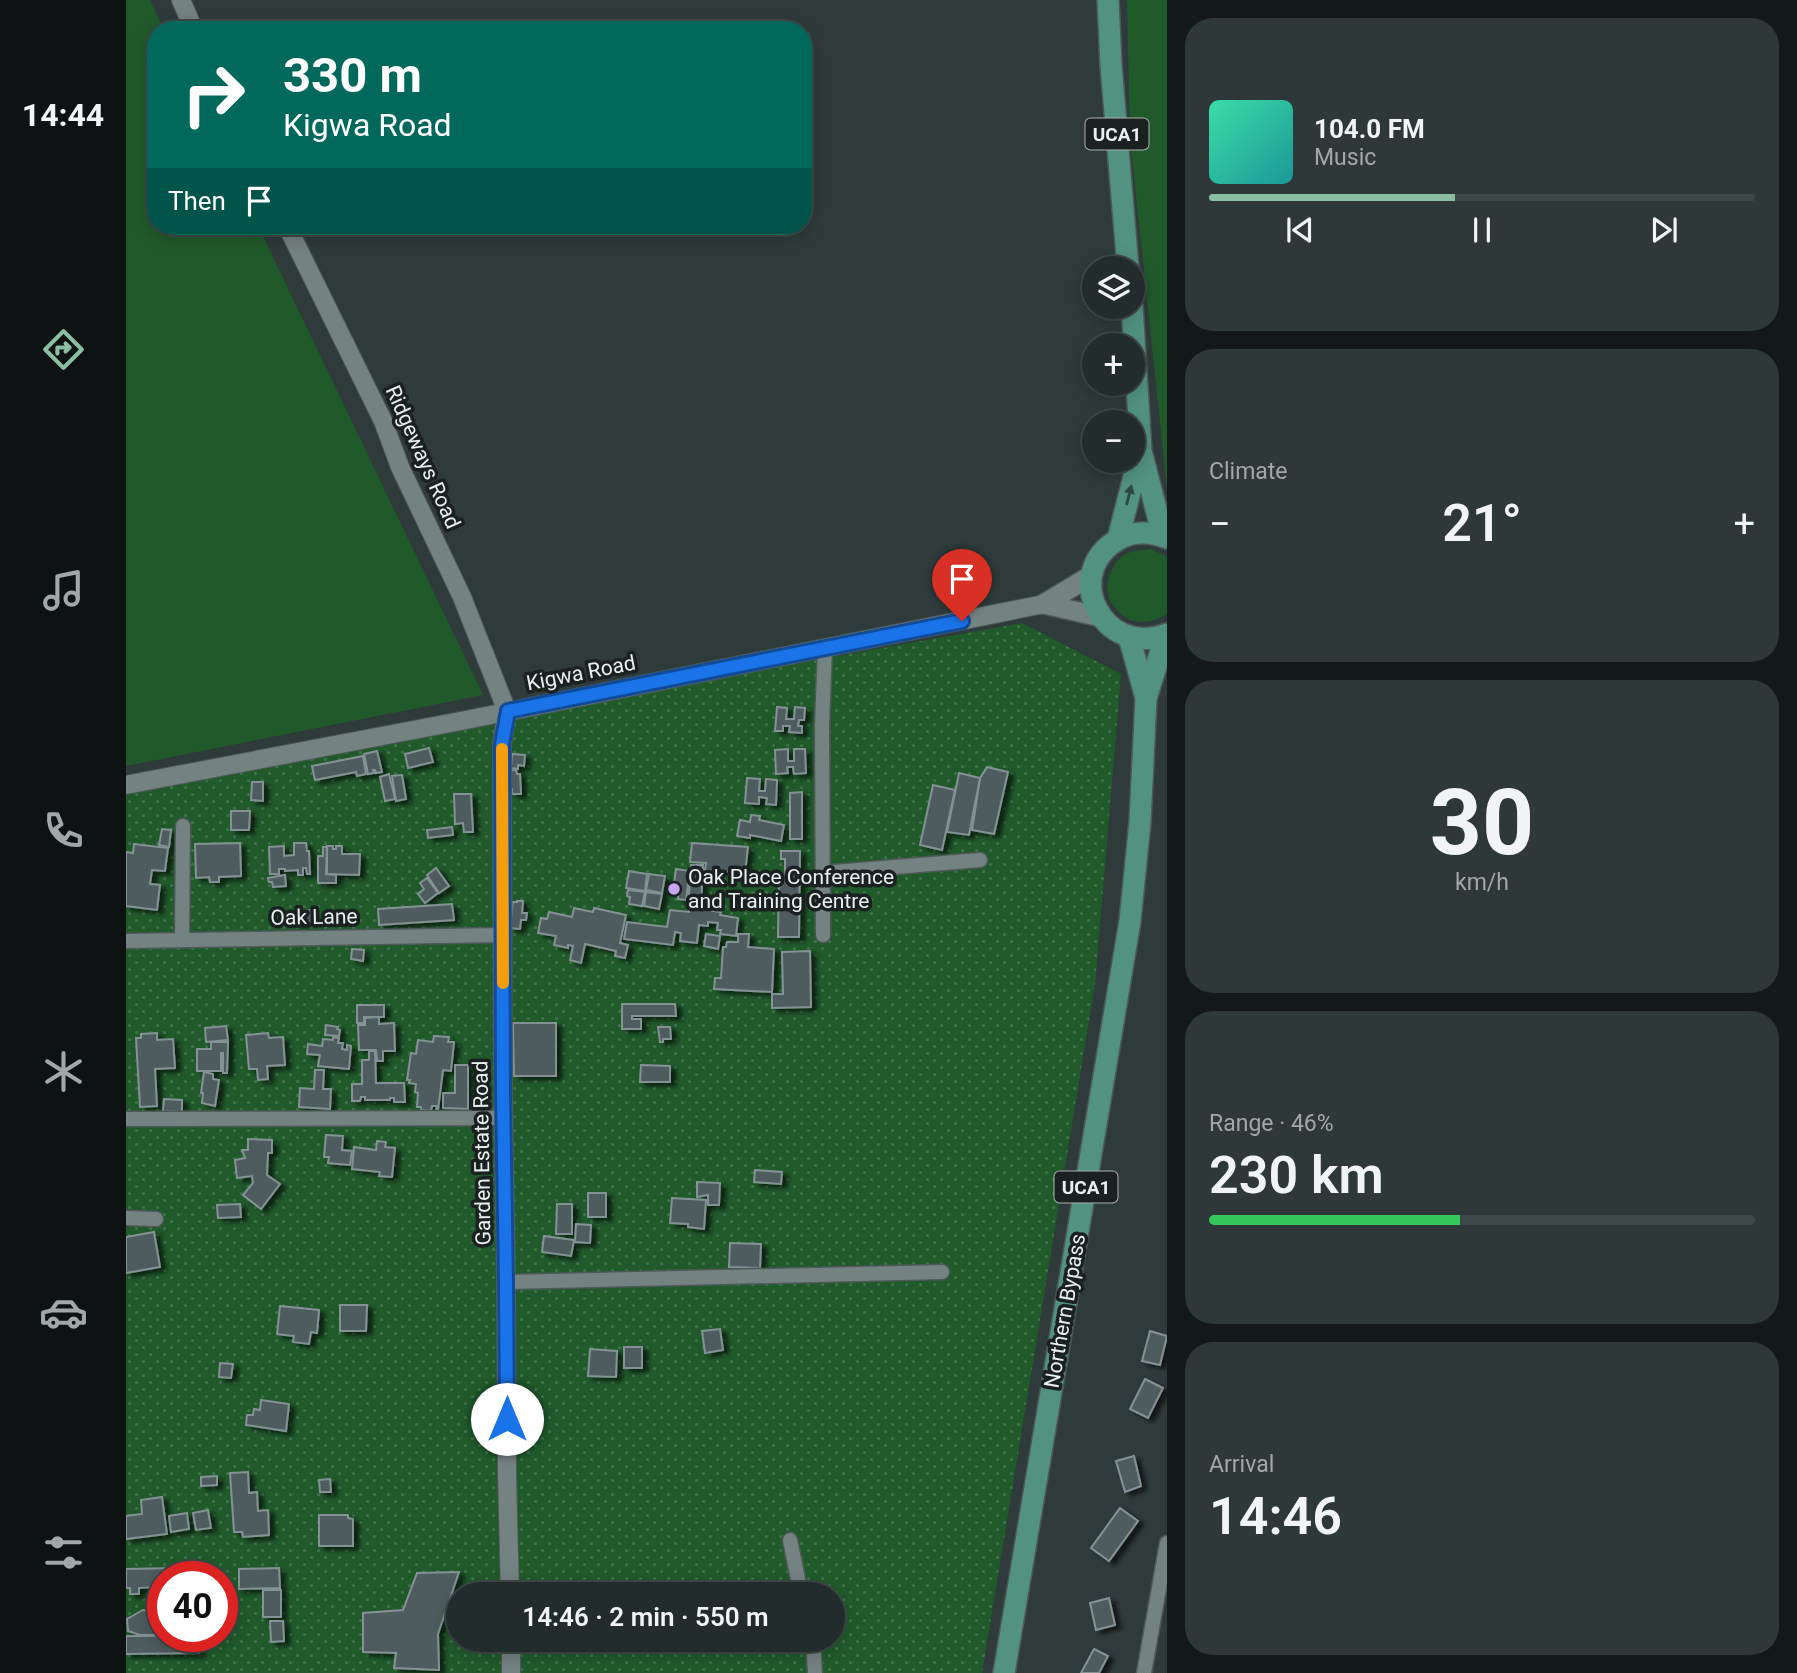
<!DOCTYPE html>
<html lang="en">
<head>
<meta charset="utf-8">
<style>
  body { margin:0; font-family:Roboto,sans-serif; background:#2e3838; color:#f1f3f6; height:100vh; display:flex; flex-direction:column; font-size:26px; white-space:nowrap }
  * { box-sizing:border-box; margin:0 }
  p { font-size:23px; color:#a2a7a9 }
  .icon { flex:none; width:38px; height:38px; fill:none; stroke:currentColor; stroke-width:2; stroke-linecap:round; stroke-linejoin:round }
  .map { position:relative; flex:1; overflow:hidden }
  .panel { display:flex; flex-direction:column; gap:18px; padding:18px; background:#131818; width:630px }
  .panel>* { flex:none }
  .banner { position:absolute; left:21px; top:21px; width:665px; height:214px; border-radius:28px; box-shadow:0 4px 18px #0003,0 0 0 2px #3f4848; background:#00695c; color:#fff; overflow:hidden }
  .controls { position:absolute; left:956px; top:256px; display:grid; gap:14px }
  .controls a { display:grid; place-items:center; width:63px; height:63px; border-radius:50%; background:#222c2c; box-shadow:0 4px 18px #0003,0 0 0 2px #3f4848; font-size:35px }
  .speed { position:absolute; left:21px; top:1561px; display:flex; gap:14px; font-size:35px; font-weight:700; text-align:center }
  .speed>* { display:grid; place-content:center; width:91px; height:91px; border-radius:50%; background:#222c2c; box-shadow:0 4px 18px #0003,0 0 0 2px #3f4848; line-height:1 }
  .speed .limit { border:10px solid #d22; background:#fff; color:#111 }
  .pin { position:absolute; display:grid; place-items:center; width:60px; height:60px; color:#fff; margin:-72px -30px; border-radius:50% 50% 50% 0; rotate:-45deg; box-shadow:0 0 7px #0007 }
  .pin .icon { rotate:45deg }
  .me { position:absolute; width:77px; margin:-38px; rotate:0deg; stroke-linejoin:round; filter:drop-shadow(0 0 5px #0008) }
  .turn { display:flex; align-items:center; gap:24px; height:147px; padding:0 21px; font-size:32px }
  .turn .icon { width:91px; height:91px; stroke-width:2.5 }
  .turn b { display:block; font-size:49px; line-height:60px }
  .then { display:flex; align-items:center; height:66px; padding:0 21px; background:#0003; gap:14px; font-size:26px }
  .big { font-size:52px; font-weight:600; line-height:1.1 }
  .panel .tile { flex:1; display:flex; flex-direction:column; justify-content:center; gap:10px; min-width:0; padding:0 24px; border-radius:28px; background:#2e3838 }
  .panel .dial { align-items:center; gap:0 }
  .dial b { font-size:91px; line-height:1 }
  .song { display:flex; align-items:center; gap:21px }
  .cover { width:84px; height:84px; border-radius:10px; background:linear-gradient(135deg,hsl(160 70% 55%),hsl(180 70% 35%)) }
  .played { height:7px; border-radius:4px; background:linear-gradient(90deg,#8abfa5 45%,#3f4848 45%) }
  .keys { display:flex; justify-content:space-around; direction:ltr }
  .heat { display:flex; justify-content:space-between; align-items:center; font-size:38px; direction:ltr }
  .charge { height:10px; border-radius:5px; background:linear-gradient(90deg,#34c759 46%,#3f4848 0) }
  .trip { position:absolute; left:320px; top:1582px; width:399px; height:70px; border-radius:35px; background:#222c2c; box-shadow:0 4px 18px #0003,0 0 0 2px #3f4848; font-weight:600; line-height:70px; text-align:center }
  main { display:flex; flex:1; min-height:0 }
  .dock { display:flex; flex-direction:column; width:126px; justify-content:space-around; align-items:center; background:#0e1212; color:#a2a7a9 }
  .dock .icon { width:49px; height:49px }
  .dock .active { color:#8abfa5 }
  .dock b { font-size:32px; color:#f1f3f6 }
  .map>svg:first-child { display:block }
</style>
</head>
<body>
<main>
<nav class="dock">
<b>14:44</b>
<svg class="icon active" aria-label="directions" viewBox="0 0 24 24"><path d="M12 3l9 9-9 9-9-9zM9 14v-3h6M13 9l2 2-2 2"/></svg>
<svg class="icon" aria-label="music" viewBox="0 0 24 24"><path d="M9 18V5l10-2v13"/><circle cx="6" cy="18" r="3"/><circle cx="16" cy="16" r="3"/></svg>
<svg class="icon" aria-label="phone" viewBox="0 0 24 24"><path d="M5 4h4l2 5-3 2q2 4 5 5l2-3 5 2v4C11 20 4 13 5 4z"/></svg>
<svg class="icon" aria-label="climate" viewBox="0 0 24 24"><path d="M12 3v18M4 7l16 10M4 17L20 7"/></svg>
<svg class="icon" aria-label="car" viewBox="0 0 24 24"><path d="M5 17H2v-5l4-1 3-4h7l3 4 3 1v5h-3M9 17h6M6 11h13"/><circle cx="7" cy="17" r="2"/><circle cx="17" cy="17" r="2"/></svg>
<svg class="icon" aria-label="filters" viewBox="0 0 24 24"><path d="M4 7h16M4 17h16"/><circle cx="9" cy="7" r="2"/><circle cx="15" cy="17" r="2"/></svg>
</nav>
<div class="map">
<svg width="1041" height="1673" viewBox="0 0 1041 1673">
  <defs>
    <pattern id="park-dots" width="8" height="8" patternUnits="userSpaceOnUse" patternTransform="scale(1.75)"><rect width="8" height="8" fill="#205a2b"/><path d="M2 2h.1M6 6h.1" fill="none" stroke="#40724a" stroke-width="1.8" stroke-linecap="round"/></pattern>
    <filter id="shadow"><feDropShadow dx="5.5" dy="3.5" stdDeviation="2" flood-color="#0009"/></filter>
  </defs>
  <rect width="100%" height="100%" fill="#2e3b3a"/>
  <g fill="#205a2b">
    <path d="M0,0H24L38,30H30V226H132L357,695L0,766Z"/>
    <path d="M1001,0H1041V488L1004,138Z"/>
    <path d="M1025,549L1041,557V614C1024,625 1001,626 989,607C987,604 984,602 983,598C977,579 989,555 1008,551C1014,550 1020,550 1025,549Z"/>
  </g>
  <path fill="url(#park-dots)" fill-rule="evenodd" d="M896,623L995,674L969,984L856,1673H0V783ZM37,1577H96V1636H37ZM332,1594H707V1640H332Z"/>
  <g fill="#4f5c5f" stroke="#849295" stroke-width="2" filter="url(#shadow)">
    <path d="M651,707L661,708L660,719H668L669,707L679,708L678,720H673L672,726H676V733L663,732L664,726H657V731H649Z"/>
    <path d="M303,748L307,762L282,768L279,754Z"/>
    <path d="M662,749V761H668V749H679L680,773L668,774L667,767H661L662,773L650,774L649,750Z"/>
    <path d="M251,751L256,772L250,773L249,770H247L248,773L242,774L238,754Z"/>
    <path d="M386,754L399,755L398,766L392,765V769L385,768Z"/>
    <path d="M237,756L240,774L231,776L230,772L189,780L186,766Z"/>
    <path d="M861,767L882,772L868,834L846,830L854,778Z"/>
    <path d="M390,770L391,774H394L395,794H386V789H381L380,771Z"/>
    <path d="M833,773L854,778L843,835L821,832Z"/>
    <path d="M263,774L269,799L259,801L254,777Z"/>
    <path d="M276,775L280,799L270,801L266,776Z"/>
    <path d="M621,778L634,779L633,791H639L640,779L651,780L650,805L640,804L641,798L633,797V804L619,803Z"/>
    <path d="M126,782H137V801L125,800Z"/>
    <path d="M807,785L829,790L816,850L794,845Z"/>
    <path d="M676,792V839H664V793Z"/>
    <path d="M328,794H345L347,832H338L337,823L329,824Z"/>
    <path d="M105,811H124L123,830H105Z"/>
    <path d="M625,815L634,816L633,820L658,825L655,841L624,835V838L611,836L614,820L624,822Z"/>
    <path d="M326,827L327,835L302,838L301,830Z"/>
    <path d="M36,829L45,830L43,847L33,845Z"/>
    <path d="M114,843L115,876L93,877V882H84L83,877L70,878L69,844Z"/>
    <path d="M168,843H180L181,851H183L184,874H181L180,868H177V875H172V870L159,871V869H153V874H144L143,847L158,846V856L168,855Z"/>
    <path d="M566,843L622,847L619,873L579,870L580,863L564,862Z"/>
    <path d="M8,844L42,848L39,871L26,870L24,884L34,885L31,910L0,906V852L7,853Z"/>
    <path d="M201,846H207V849H210V846H216V854H234L233,875L201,874Z"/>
    <path d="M197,847H201L200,874L210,875V883H192V856H197Z"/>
    <path d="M655,851H674L673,937H652L653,875H659V859H655Z"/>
    <path d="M565,865H577L575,907L562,906Z"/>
    <path d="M310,868L323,886L313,893L301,875Z"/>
    <path d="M550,869L564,871L560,900L552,899V891H547Z"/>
    <path d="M503,871L521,874L519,891L500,888Z"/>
    <path d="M523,874L539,876L536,893L520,890Z"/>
    <path d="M159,875L160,886L147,887L146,882H143L142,878Z"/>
    <path d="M301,878L312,893L299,903L292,894L298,889L294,883Z"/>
    <path d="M502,890L519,892L516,906L503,904L504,897L501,896Z"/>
    <path d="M520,892L536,894L533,909L518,906Z"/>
    <path d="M391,901H397L396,913H401L400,920H395L394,929L384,928L387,902H391Z"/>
    <path d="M326,904L328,920L253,925L252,909Z"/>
    <path d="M448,908L467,912L468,908L500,915L494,943L502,945L499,958L489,956L490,951L459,944L455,963L444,960L447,946L442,945V948L428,945L430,936L412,933L415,918L421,919L423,912L446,917Z"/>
    <path d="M564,908L595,912L594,915L612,918L610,936L594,934L595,930H591L592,923L582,922V926L573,925L571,943L554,941L555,933L549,932L547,945L498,939L501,922L541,927L544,910L563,912Z"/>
    <path d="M184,910L186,921L170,924L168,912Z"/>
    <path d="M580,934L594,936L592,949L578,946Z"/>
    <path d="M612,934H623L622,947L648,949L646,992L588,989L589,978H595L597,947H600L601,942H612Z"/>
    <path d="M226,949L238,950L237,961L225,959Z"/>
    <path d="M684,951L685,1007L646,1008V994H657L656,952Z"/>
    <path d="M496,1004H549L550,1016H506V1019H515V1029H496Z"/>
    <path d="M231,1005H258V1017H238V1023H231Z"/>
    <path d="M253,1017V1024L268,1023L269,1051H257V1061H251L250,1050H233L232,1025H239V1018Z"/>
    <path d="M387,1023H430V1076H388Z"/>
    <path d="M200,1025L212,1027L211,1029L214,1030L213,1036L199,1035Z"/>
    <path d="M100,1026L102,1040L80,1042L79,1028Z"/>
    <path d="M532,1027H544L545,1039H537V1042H534Z"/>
    <path d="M31,1033V1040L47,1039L49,1068L29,1069L31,1106L14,1107L10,1038H15V1034Z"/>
    <path d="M142,1033L143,1038L157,1037L159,1065L141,1066L142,1079L132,1080L131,1069H123L120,1035Z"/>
    <path d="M308,1036L323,1037L322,1042H328L325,1071L317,1070L312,1110H310L311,1106H306L305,1111L295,1110V1107H291L292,1093L289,1092L290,1084L283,1083L284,1080H281L285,1053L290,1054L292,1040L307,1042Z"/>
    <path d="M207,1037L213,1038L212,1043H217L216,1049L221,1050V1045L225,1046L223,1069L192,1066L194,1055L181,1054L182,1044L196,1046L197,1039L207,1040Z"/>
    <path d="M85,1042H102L101,1073H97V1053H95V1071H71V1049H85Z"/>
    <path d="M243,1051H249L250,1083H278L279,1102H268V1098H264V1100H239V1097H235L234,1101H226V1084H236V1060H243Z"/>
    <path d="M329,1065H342V1109L317,1108V1093H329Z"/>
    <path d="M515,1065L544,1066V1082H514Z"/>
    <path d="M189,1070H198L197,1089H205L204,1109L173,1107L174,1088L188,1089Z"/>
    <path d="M78,1072L87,1074V1079L93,1080L89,1106L76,1103L77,1093H75Z"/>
    <path d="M38,1099L56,1100V1112L37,1111Z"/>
    <path d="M200,1135L217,1136L216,1150L226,1151L224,1165L202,1163L203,1157H198Z"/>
    <path d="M122,1139L146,1140V1153H142L141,1175L154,1184L135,1209L117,1195L127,1183L126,1176L111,1178L109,1160L119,1158L116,1150H122Z"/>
    <path d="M251,1141L260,1142L259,1147L269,1148L266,1177L253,1176L254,1172L226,1169L228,1147L250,1150Z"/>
    <path d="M629,1170L656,1172L655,1184L628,1182Z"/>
    <path d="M571,1182L594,1183L593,1205H582V1195L571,1197Z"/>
    <rect x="462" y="1193" width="18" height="24"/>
    <path d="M546,1198L580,1200L578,1229L562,1227V1224L544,1223Z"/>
    <path d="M114,1204L115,1217L92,1218L91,1205Z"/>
    <path d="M431,1204H446V1234H430Z"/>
    <path d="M450,1224L465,1225L464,1243L449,1242Z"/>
    <path d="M28,1232L34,1267L0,1273V1237Z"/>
    <path d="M418,1236L448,1240L445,1256L416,1252Z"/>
    <path d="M604,1243L635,1244L634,1268L603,1267Z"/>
    <path d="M214,1305H241L240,1331H214Z"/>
    <path d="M154,1306L193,1310L191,1333L185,1332L183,1344L167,1342L168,1336L151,1334Z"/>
    <path d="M594,1329L597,1350L579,1353L576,1331Z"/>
    <path d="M1024,1331L1041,1336L1034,1365L1016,1361Z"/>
    <rect x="498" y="1347" width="18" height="21"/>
    <path d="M464,1349L491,1351L490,1377L462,1376Z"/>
    <path d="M94,1363L107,1364L105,1378L93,1377Z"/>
    <path d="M1019,1379L1037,1388L1022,1418L1004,1409Z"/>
    <path d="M135,1400L163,1404L160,1431L120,1425L121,1415H127L128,1409L134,1410Z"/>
    <path d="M1008,1456L1015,1486L999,1492L990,1461Z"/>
    <path d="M122,1472L123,1493L131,1492L132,1511L142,1510L143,1535L117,1537L116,1532H108L104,1473Z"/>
    <path d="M91,1476V1485L75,1486V1477Z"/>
    <path d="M204,1479L205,1492H194L193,1480Z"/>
    <path d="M36,1497L41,1534L0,1539V1516L16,1514L15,1500Z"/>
    <path d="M994,1508L1012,1521L983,1561L965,1548Z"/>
    <path d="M82,1510L85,1528L70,1530L67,1513Z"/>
    <path d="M61,1513L63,1529L45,1532L43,1516Z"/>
    <path d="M193,1515H222V1518L227,1519V1546H193Z"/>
    <path d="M48,1568V1577H37V1593H30V1587L13,1588V1594H4V1588H0V1569Z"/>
    <path d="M153,1568L154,1588L113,1589V1569Z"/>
    <rect x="52" y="1569" width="17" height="8"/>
    <path d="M333,1572L312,1634L313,1670L268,1668L270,1653L237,1652V1613L277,1610L291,1573Z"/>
    <rect x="137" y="1590" width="18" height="27"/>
    <path d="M983,1598L989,1625L970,1630L964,1603Z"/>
    <path d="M17,1610L33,1613L37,1622V1628L29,1635H14L2,1631L1,1619Z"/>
    <path d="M144,1621H157L158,1641L145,1642Z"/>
    <path d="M0,1636H72L73,1653L0,1654Z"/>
    <path d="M968,1649L982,1656L973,1673H955Z"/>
  </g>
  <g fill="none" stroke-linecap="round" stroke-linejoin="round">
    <g stroke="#4d5857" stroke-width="17">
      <g id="minor">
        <path d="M696,873L854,860"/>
        <path d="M697,935L696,725L699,648"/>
        <path d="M56,940L57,826"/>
        <path d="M0,941L377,935"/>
        <path d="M0,1119L378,1118"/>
        <path d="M0,1218L30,1219"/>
        <path d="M380,1282L816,1272"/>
        <path d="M664,1540L675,1594"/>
        <path d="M687,1640L689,1673"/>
        <path d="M1018,1673L1041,1543"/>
      </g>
    </g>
    <g stroke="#4d5857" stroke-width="20">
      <g id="tertiary">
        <path d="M55,0L68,30"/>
        <path d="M161,226L257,421L274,467L336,597L381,711L376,744L377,1095L380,1282L381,1474L384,1594"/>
        <path d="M0,785L340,720L918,604"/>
        <path d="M385,1640V1673"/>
      </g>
    </g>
    <g stroke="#4d5857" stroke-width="22">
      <g id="secondary">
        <path d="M918,604L975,617"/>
        <path d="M918,604L966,575"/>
      </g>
    </g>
    <g stroke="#4d5857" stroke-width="24">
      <g id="primary">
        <path d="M982,0L985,65L1002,268"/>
        <path d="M1006,306L1015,451L1037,536"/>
        <path d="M1041,538C1025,532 1009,530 993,539C934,572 976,659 1041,634"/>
        <path d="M992,539L1014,453"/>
        <path d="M1003,637L1020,698"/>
        <path d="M878,1673L1004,921L1014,822L1020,698L1040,635"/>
      </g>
    </g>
    <use href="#minor" stroke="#748281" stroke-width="14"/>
    <use href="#tertiary" stroke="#748281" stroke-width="18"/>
    <use href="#secondary" stroke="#748281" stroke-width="19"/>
    <use href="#primary" stroke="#529280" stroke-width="21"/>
  </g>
  <defs><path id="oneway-solid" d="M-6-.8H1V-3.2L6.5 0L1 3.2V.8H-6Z" transform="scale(1.75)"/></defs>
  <use fill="#2e4842" href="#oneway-solid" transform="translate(1003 495) rotate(-76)"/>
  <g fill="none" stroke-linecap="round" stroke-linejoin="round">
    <g stroke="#114b97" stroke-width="18">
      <path id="route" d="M381,1419L380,1282L377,1095L376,744L382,711L836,621"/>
    </g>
    <use href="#route" stroke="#1a73e8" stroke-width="12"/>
    <path stroke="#f59e0b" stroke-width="12" d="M376,749L377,983"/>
  </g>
  <circle fill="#c7a6ef" stroke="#1b2020" stroke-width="2.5" cx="548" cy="889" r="7"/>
  <g text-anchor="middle" stroke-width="7" stroke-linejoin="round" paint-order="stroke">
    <g fill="#1b2020" stroke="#aab2b1" stroke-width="2">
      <rect x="959.5" y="118.5" width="63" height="31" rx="5"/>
      <rect x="928.5" y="1171.5" width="63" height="31" rx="5"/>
    </g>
    <g font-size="19" font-weight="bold" fill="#e8f0ef">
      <text x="991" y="141">UCA1</text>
      <text x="960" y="1194">UCA1</text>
    </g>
    <g font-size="21" fill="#e8f0ef" stroke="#1b2020">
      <text transform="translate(297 457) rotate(66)" y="7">Ridgeways Road</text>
      <text transform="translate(455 673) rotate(-11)" y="7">Kigwa Road</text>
      <text transform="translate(188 917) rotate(-1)" y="7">Oak Lane</text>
      <text transform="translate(356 1153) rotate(-91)" y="7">Garden Estate Road</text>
      <text transform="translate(939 1311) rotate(-80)" y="7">Northern Bypass</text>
    </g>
    <g font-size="21" fill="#e8f0ef" stroke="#1b2020" text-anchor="start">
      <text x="562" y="884">Oak Place Conference<tspan x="562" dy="24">and Training Centre</tspan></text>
    </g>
  </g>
</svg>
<div class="controls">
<a><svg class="icon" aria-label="layers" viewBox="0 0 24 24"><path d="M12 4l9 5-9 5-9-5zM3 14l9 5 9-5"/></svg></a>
<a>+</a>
<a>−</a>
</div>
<div class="speed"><div class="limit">40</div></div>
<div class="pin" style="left:836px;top:621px;background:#d93025"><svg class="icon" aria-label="arrive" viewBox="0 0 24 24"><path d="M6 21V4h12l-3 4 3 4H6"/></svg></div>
<svg class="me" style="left:381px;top:1419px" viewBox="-20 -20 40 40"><circle r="19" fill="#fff"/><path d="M0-13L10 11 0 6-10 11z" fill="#1a73e8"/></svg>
<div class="trip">14:46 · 2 min · 550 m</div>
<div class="banner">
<div class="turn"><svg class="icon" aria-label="right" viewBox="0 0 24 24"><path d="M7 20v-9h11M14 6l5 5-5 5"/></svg><div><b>330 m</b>Kigwa Road</div></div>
<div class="then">Then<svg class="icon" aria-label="arrive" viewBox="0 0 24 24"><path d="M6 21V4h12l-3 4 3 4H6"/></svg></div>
</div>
</div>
<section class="panel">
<div class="tile">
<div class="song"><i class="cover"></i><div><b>104.0 FM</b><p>Music</p></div></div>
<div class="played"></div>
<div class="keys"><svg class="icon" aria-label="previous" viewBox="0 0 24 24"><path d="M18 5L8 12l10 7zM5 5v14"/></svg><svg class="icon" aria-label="pause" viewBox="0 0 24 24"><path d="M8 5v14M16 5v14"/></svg><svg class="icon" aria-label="next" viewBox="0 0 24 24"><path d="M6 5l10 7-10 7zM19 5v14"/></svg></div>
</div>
<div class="tile"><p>Climate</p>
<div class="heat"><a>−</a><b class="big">21°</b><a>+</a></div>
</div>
<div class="tile dial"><b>30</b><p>km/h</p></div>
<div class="tile"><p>Range · 46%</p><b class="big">230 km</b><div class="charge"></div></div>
<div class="tile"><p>Arrival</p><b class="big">14:46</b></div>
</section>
</main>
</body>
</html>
